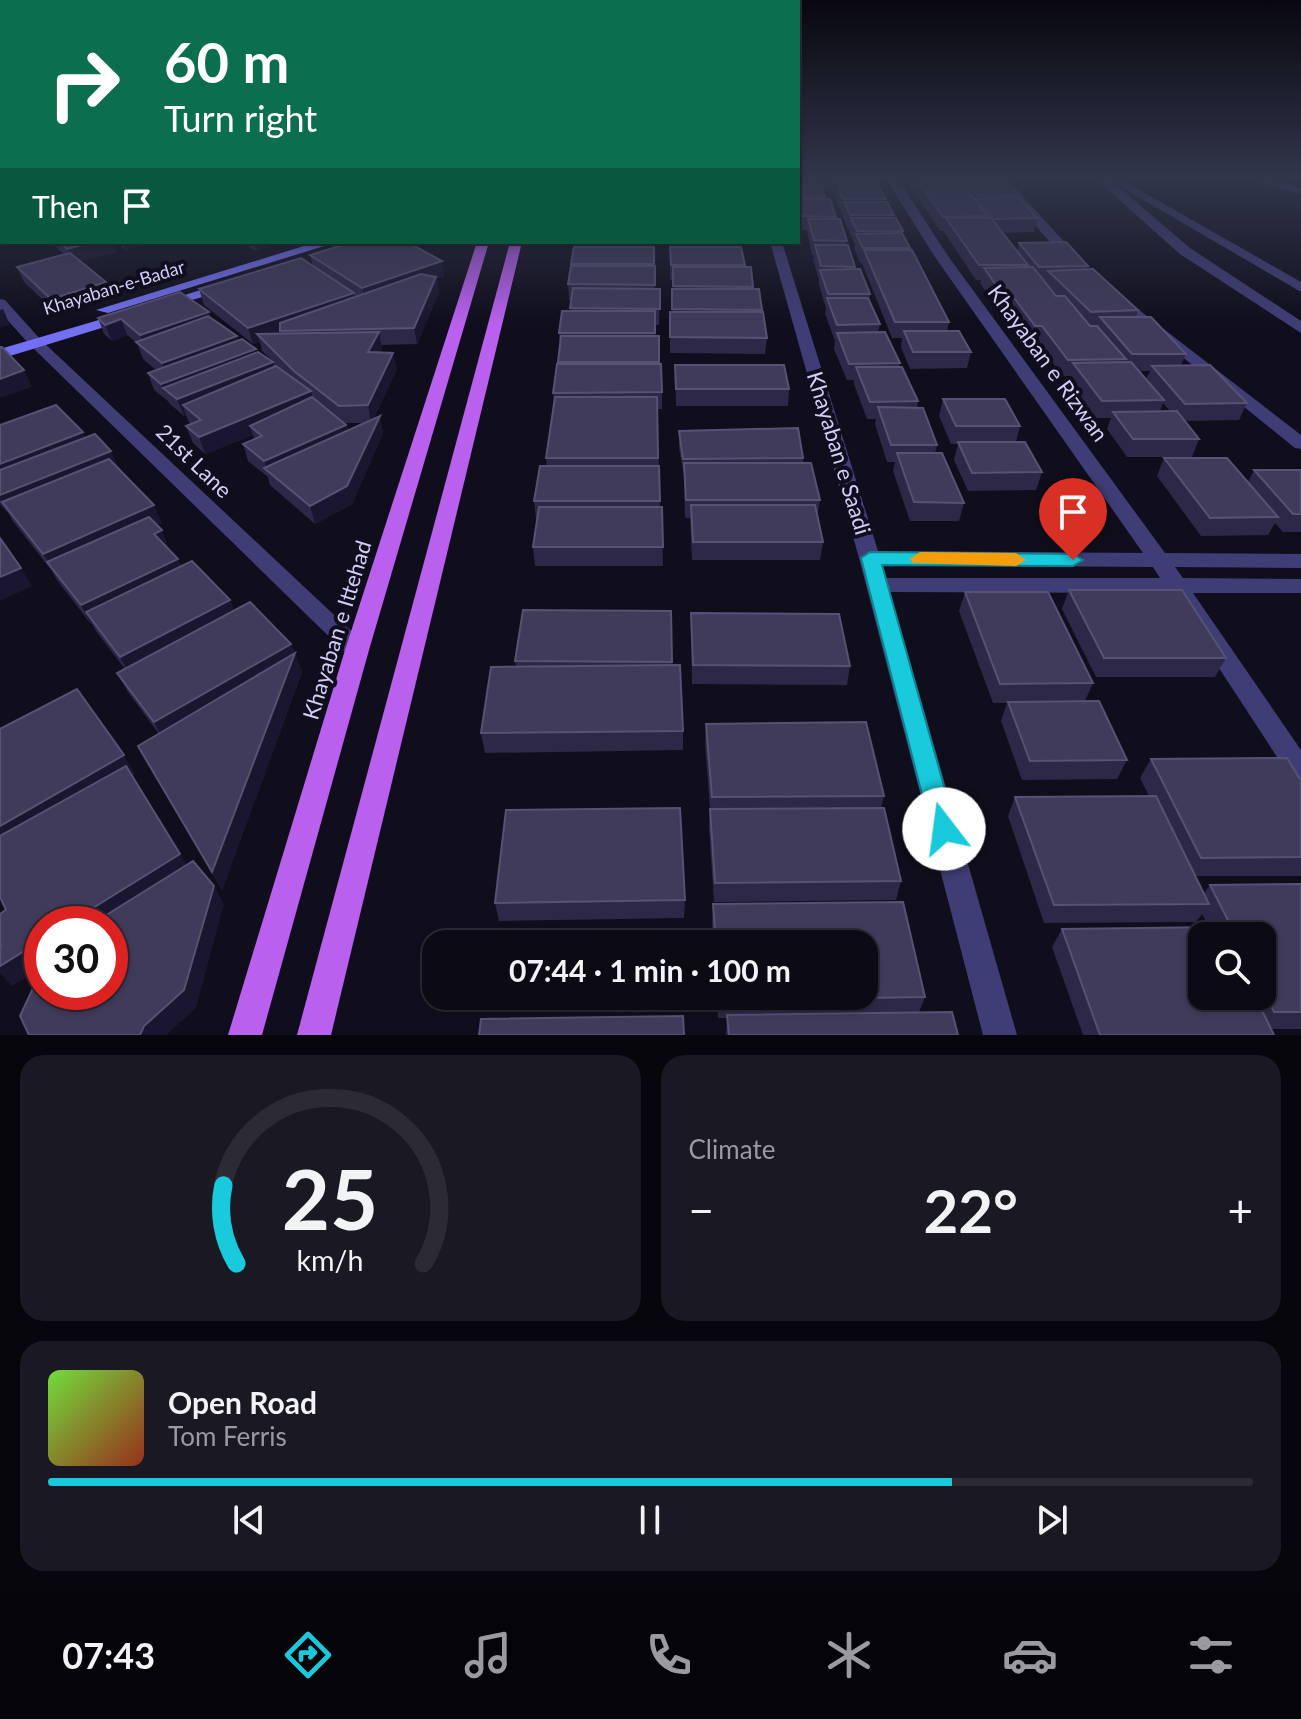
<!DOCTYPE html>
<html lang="en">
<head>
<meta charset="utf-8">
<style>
  body { margin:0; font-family:Lato,sans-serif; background:#1a1822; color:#f1f3f6; height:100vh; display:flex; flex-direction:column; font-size:30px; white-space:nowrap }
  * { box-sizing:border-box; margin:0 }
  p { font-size:26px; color:#9a9aa0 }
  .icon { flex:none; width:44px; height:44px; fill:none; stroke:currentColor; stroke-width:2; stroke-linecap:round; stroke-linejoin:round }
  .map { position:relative; height:1035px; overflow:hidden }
  .side { display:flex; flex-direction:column; gap:20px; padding:20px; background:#07060c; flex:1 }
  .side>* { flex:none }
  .banner { position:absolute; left:0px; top:0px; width:800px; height:244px; box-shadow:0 2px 6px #0004,0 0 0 2px #2c2b34; background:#0b6e4f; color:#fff; overflow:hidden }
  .controls { position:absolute; left:1188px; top:922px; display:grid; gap:16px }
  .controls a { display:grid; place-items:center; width:88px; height:88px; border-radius:16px; background:#0c0a15; box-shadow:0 2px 6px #0004,0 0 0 2px #2c2b34; font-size:40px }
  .speed { position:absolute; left:24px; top:906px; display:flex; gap:16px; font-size:40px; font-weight:700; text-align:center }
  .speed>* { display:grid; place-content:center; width:104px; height:104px; border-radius:50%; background:#0c0a15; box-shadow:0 2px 6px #0004,0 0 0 2px #2c2b34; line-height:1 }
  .speed .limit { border:12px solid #d22; background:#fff; color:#111 }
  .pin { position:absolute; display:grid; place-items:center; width:68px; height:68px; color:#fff; margin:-82px -34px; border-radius:50% 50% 50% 0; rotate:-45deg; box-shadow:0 0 8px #0007 }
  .pin .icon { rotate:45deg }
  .me { position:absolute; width:88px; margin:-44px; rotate:345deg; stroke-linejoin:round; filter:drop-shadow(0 0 6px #0008) }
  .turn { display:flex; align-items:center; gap:28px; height:168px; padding:0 32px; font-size:36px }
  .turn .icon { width:104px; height:104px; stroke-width:2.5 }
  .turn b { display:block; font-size:56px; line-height:68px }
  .then { display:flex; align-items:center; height:76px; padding:0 32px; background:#0003; gap:16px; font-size:30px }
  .big { font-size:60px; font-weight:700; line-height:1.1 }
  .side .tile { flex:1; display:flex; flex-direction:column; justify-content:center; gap:12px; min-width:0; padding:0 28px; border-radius:24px; background:#1a1822 }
  .side .dial { align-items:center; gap:0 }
  .dial svg { height:208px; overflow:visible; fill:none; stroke:#2c2b34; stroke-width:7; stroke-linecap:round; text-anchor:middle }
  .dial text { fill:#f1f3f6; stroke:none }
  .song { display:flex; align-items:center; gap:24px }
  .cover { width:96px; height:96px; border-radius:12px; background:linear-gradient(135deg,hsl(100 70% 55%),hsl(10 70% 35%)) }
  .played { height:8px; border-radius:4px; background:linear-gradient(90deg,#18cadc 75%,#2c2b34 75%) }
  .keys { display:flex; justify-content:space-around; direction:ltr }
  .heat { display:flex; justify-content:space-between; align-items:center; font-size:44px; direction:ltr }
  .side .tiles { flex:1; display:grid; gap:20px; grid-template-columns:1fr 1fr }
  .tile:last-child { grid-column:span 2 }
  .trip { position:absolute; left:422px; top:930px; width:456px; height:80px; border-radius:24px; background:#0c0a15; box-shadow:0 2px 6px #0004,0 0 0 2px #2c2b34; font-weight:700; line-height:80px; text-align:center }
  .dock { display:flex; height:128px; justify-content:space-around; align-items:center; background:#050408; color:#9a9aa0 }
  .dock .icon { width:56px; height:56px }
  .dock .active { color:#18cadc }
  .dock b { font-size:36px; color:#f1f3f6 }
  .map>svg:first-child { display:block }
</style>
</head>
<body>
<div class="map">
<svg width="1301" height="1035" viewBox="0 0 1301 1035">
  <rect width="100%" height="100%" fill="#100e1c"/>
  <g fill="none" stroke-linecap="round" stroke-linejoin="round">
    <g fill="#3f3d76" fill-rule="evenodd">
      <path d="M886,179H898L948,256L1165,553L1301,554V568L1175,567L1183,578L1301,579V593H1193L1301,750V783L1292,780L1170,593L890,592L1017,1035H983L859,558L770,242H782L878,551L1143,553L935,257ZM883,565L1153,567L1160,578H886Z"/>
      <path d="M995,179H1007L1079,258V264H1069Z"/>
      <path d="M1096,179H1109L1190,248L1301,321V333L1180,254Z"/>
      <path d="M1246,179H1266L1301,188V194Z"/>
      <path d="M1122,180L1301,282V292L1118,185L1116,183Z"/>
      <path d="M1117,293L1301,435V449L1295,448L1112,300L1110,297Z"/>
      <path d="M0,299L5,300L41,340L365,644L369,650L365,656L357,659L349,656L31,346L0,312Z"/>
    </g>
    <g fill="#726ff0" fill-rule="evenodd">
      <path d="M2,231V239L0,240V232Z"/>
      <path d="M317,242H337L108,313L96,310Z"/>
      <path d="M225,282L232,286L230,289L164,308L157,304Z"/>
      <path d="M126,312L133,316L131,319L0,359V349Z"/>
    </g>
    <g fill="#b961ee" fill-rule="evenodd">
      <path d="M477,242H489L369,650L262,1035H228L345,650Z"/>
      <path d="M510,242H522L331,1035H297Z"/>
    </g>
  </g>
  <g fill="#2e2848" fill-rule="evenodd">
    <path d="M798,179H820V183L824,199L836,217L835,219L847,241L846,245L855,267V269L870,294L869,299L880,324L878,332L900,363L899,367L918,401L917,408L937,445L935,453L964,503L959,521H910L893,471L895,462H887L875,424L876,419H867L854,384V380H847L834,349L835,341L825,314L826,308L819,285V280L813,259L814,255H812L807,230H799Z"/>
    <path d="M826,179H875L878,184V187L886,199L885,202L903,231V235L910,250L949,322L947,331L971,352L967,368L910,369L901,347L902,338H892L862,263H860L854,248L855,244L849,232L850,229H848L843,216V213H842L830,185H828Z"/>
    <path d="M906,179H959L962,183V179L1020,196L1019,199L1037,218L1034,232L1003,233L1017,251L1019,243L1088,266L1087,269L1138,310L1136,317L1186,354L1181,365L1247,403L1239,420L1184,421L1199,439L1192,457H1127L1107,429L1111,418H1096L1068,380L1069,376H1062L1038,342H1030L1008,310L999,311L980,283L981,280H976L944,232V231H940ZM1139,371H1150L1146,379ZM1163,403L1170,411H1160Z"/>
    <path d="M50,242H112L116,252L81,261L112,297L58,314L24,282L17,267L64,254Z"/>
    <path d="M116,242H153L125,250Z"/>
    <path d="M241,242H281L256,251Z"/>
    <path d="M598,242H653L654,266H655V289H660L659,325H655V336H659V364L662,392V409H657L660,507H662L663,566H535L533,547L538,519H536L534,501L547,466L546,458L554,405L553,393L560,347L559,333L570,311L572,300H569L568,284L571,264L598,247Z"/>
    <path d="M670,247L745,265L744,267L762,310L767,338L765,354L670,353V312H672L673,280H670Z"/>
    <path d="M310,255L442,261L444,276L437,278L439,292L417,344L382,345V348L380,353L397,369L373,419L383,433L352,504L315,524L270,485L268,477L248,461L243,444L254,439L253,435L205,454L193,443L186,426L191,424L189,422L186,415L184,416L170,404L168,401L154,390L148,373L156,370L143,359L137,343L127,335L112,341L104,334L98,318H210L237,336L238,341L256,349L257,353L273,361L262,351L260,342L253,344L204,305L199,289L313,266ZM344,423H365L348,430L346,425Z"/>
    <path d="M675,365L789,389L788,406H676Z"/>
    <path d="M943,399L1020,426L1016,442L1042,472L1036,490L968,491L954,460L958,444H951L939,416Z"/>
    <path d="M0,425L85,438L119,468L162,523L157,525L169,549L181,566L230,600L234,611L291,644L302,672L222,890L138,746L159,734L128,692L117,673L125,669L96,631L92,624H91L57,580L52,571L12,520L9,514L0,504Z"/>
    <path d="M679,431L803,458V463L820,500L817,517L823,542L820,560H692L690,518H685L684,476L679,448Z"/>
    <path d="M1164,458L1248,482L1254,470H1301V532H1283L1275,523L1268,535L1201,536L1157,476Z"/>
    <path d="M1069,590L1226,658L1215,677H1096L1062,609Z"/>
    <path d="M965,592L1093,683L1085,701L1127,760L1117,779L1022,780L1001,721L1007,703H993L959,611Z"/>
    <path d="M671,611L672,665L683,731V750L485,753L481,733L516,666L515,661Z"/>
    <path d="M691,613L850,666L847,685L692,684Z"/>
    <path d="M706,724L884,796L881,808L901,881L896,900L714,902L709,828L710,809L705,743Z"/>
    <path d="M1151,759L1301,781V876H1196L1204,893L1210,885L1301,884V1029H1271L1274,1035H1083L1052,947L1062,929L1209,927L1202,914L1196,922L1044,923L1008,816L1015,797L1149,796L1140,778ZM1202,936H1262V996H1202Z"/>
    <path d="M685,900L684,918L499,921L495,903Z"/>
    <path d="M903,902L925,997L919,1012H952L958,1035H726L727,1018H718L717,996H864V944H713L712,922L713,904Z"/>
  </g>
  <g fill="#1b162f">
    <rect x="0" y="202" width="2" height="15"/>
    <path d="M93,242H112L116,252L73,263L67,249Z"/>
    <path d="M122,242H153L125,250Z"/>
    <path d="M254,242H281L256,251Z"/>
    <path d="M442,261L444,276L437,278L439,292L417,344L414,328L365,303L362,288Z"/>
    <path d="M106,282L112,297L58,314L51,299Z"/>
    <path d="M354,293L357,308L280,331L281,334H257L260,342L253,344L248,328Z"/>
    <path d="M3,309L10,325L0,328V310Z"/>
    <path d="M209,312L214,327L146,351L140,335Z"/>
    <path d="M121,319L127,335L112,341L105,325Z"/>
    <path d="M379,332L382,348L371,369L368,352Z"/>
    <path d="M237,336L242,353L168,380L162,363Z"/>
    <path d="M256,349L261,365L163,388L167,401L161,384Z"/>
    <path d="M393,353L397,369L371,422L368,405Z"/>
    <path d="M273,362L278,378L183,405L186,415L184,416L177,399Z"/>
    <path d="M24,370L32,387L0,398V379Z"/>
    <path d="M311,391L316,408L250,426L253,435L205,454L199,437Z"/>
    <path d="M380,416L383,433L352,504L315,524L310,506Z"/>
    <path d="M346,425L350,442L267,469L264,461Z"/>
    <path d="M83,432L91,450L0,485V464Z"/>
    <path d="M111,451L119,469L2,502L8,514L0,499V495Z"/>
    <path d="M154,505L162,523L55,572L43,554Z"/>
    <path d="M162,530L169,549L162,552L154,534Z"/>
    <path d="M178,559L186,577L86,612L92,624H91L81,605Z"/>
    <path d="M21,568L32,586L0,601V577Z"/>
    <path d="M230,600L237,619L130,676L120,657Z"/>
    <path d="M291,644L302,672L222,890L212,872L164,741L154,722Z"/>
    <path d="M124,755L135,774L0,853V826Z"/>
    <path d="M180,854L191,873L110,924H67Z"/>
    <path d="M214,886L224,904L196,1008L166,1035H140Z"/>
    <path d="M42,940V967L12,986L0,973V966Z"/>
  </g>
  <g fill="#403a5b" stroke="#575174" stroke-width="2">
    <path d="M834,179H875L878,184H837Z"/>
    <path d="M917,179H959L987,216L943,217Z"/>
    <path d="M963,179H1004L1020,196H978Z"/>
    <path d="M798,180H819L825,197H798Z"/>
    <path d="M838,187H879L886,199H843Z"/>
    <path d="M1019,198L1037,218L993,219L976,199Z"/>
    <path d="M798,199H830L836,217L801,216Z"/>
    <path d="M844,202H887L894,215H850Z"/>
    <path d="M851,218H896L903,231H857Z"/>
    <path d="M946,218H991L1028,265H979Z"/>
    <path d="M808,219H840L847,241L814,240Z"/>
    <path d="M902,233L910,248H863L856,234Z"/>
    <path d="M60,242H93L67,249Z"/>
    <path d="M352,242H407L442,261L362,288L310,255Z"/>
    <rect x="598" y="242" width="55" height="2"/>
    <path d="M1066,242L1088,266L1039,267L1019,243Z"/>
    <path d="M815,245H848L855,267L821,266Z"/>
    <path d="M574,247H654V264H571Z"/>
    <path d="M670,247H741L745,265H671Z"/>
    <path d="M864,250H912L949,322H895Z"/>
    <path d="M70,253L106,282L51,299L17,267Z"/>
    <path d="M301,258L354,293L248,328L199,289Z"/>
    <path d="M571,266H655V285L568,284Z"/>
    <path d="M673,267H751L753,287L673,286Z"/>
    <path d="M1033,267L1056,296H1065L1090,326H1097L1126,359L1068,360L1042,326H1035L1012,295H1003L984,268Z"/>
    <path d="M860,269L870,294H828L820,270Z"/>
    <path d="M1093,269L1138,310L1091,312L1048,271Z"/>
    <path d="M421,274L436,277L414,328L280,331V323Z"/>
    <path d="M573,288L660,289V309L570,308Z"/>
    <path d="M672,289H759L762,310L672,309Z"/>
    <path d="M180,292L209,312L140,335L121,319L105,325L98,318Z"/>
    <path d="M827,298H868L880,324L837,325Z"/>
    <path d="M562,311H655V333H559Z"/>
    <path d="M670,312H763L767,338L670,337Z"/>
    <path d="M208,316L237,336L162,363L136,342Z"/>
    <path d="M1100,317H1151L1186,354H1132Z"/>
    <path d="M904,331H959L971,352H913Z"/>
    <path d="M379,332L368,352L393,353L368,405L339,406L294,371L257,334Z"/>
    <path d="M885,332L900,363L849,364L837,333Z"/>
    <path d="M561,336H659V362H558Z"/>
    <path d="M242,339L256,349L161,384L148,373Z"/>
    <path d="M0,347H2L24,370L0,379Z"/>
    <path d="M258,352L273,362L177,399L163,388Z"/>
    <path d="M1131,362L1164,400L1102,401L1073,363Z"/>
    <path d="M557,364H661L662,392L553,393Z"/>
    <path d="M675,365H784L789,389H676Z"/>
    <path d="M1210,365L1247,403L1185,404L1152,366Z"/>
    <path d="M276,366L311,391L199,437L186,426L201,420L183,405Z"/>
    <path d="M856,367H902L918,401L870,402Z"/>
    <path d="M312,397L346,425L264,461L243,444L262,436L250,426Z"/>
    <path d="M555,397H657L658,458H546Z"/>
    <path d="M943,399H1005L1020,426H956Z"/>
    <path d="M56,405L83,432L0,464V425Z"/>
    <path d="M878,407L923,408L937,445H891Z"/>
    <path d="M1177,411L1199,439H1133L1113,412Z"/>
    <path d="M380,416L347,486L310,506L264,468Z"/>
    <path d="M798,428L803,458L683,459L679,431Z"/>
    <path d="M95,434L111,451L0,495V470Z"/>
    <path d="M958,442H1025L1042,472L972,473Z"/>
    <path d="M897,453H942L964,503L914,502Z"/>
    <path d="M1164,458H1227L1278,517L1210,518Z"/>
    <path d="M109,459L154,505L43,554L2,502Z"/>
    <path d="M684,463H811L820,500H686Z"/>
    <path d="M540,466H659L660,501H534Z"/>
    <path d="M1254,470H1301V514H1293Z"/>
    <path d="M691,505H815L823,542H693Z"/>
    <path d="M539,507H662L663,547H533Z"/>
    <path d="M149,517L162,530L154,534L178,559L81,605L47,562Z"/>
    <path d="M0,538L21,568L0,577Z"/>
    <path d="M192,561L230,600L120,657L86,612Z"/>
    <path d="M1069,590H1182L1226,658H1104Z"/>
    <path d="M965,592H1048L1093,683L1000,684Z"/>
    <path d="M250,602L291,644L154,722L117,673Z"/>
    <path d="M523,610L671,611L672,662L515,661Z"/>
    <path d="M691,613L839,614L850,666L693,665Z"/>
    <path d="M295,653L212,872L138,746Z"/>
    <path d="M680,665L683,731L481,733L491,667Z"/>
    <path d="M77,689L124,755L0,826V729Z"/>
    <path d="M1099,701L1127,760L1030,761L1008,702Z"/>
    <path d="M866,722L884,796L712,797L706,724Z"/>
    <path d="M1287,758L1301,781V857L1201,858L1151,759Z"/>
    <path d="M126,766L180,854L67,924H42V940L0,966V949L1,947L0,943V914L6,910L0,897V836Z"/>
    <path d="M1156,796L1209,904L1054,905L1015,797Z"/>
    <path d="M680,808L685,900L495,903L506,810Z"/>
    <path d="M884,808L901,881L715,883L710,809Z"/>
    <path d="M193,861L214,886L184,990L144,1026L140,1035H29L20,1016L42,969V992H110V924H92Z"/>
    <path d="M1301,884V1012H1274L1262,987V936H1236L1210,885Z"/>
    <path d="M903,902L925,997L720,1000V996H864V944H716L713,904Z"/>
    <path d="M1220,927L1225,936H1202V996H1255L1274,1035H1100L1062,929Z"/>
    <path d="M952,1012L958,1035H729L727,1015Z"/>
    <path d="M683,1016L684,1035H479L481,1019Z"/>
  </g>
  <linearGradient id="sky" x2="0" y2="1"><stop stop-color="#09080f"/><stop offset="0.55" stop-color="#31364b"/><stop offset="1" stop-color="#31364b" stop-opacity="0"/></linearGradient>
  <rect width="1301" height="324" fill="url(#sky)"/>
  <path fill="#18cadc" stroke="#10838f" stroke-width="2" d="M870,552L1073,554L1083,560L1073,566L882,565L956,829L953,837L944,840L935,837L931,829L861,558Z"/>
  <path fill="#f59e0b" d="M920,552L1016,553L1026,560L1016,566L913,563L910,559Z"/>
  <g text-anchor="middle" stroke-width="8" stroke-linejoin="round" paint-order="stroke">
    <g font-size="18" fill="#d3cefa" stroke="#100e1c">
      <text transform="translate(114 288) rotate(-17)" y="6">Khayaban-e-Badar</text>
    </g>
    <g font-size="22" fill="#d3cefa" stroke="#100e1c">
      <text transform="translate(1048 363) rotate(54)" y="8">Khayaban e Rizwan</text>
      <text transform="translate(839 453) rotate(73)" y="8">Khayaban e Saadi</text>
      <text transform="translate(194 461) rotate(44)" y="8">21st Lane</text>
      <text transform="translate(337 630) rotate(-73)" y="8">Khayaban e Ittehad</text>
    </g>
  </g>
</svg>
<div class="controls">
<a><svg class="icon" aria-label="search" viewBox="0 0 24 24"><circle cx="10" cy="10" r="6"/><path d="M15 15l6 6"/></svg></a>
</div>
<div class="speed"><div class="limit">30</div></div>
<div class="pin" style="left:1073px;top:560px;background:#d93025"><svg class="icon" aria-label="arrive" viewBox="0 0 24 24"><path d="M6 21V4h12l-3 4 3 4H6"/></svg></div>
<svg class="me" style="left:944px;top:829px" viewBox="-20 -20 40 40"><circle r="19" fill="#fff"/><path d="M0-13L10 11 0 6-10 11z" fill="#18cadc"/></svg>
<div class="trip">07:44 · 1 min · 100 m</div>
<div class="banner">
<div class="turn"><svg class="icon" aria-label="right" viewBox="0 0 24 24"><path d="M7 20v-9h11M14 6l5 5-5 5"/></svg><div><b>60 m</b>Turn right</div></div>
<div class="then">Then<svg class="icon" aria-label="arrive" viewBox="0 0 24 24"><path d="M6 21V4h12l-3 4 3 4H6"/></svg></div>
</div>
</div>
<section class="side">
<div class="tiles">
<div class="tile dial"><svg viewBox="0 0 100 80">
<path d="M14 69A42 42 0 1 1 86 69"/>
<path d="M14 69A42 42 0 0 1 9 39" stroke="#18cadc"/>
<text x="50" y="56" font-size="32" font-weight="700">25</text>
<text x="50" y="72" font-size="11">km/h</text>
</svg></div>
<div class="tile"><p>Climate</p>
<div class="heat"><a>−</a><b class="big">22°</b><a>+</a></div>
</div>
<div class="tile">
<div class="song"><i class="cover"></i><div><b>Open Road</b><p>Tom Ferris</p></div></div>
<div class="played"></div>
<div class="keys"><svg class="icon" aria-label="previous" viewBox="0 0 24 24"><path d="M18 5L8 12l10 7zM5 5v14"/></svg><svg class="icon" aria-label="pause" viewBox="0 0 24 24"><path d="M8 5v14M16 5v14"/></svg><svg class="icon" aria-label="next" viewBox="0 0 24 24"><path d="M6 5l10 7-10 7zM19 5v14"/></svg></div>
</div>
</div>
</section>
<nav class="dock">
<b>07:43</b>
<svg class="icon active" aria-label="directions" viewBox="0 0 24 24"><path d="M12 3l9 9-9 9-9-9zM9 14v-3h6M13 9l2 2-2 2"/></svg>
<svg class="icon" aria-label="music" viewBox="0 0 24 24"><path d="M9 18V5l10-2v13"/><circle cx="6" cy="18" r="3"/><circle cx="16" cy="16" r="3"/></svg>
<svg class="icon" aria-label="phone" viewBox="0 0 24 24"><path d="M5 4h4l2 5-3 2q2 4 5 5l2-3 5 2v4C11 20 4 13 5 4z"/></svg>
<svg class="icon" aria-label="climate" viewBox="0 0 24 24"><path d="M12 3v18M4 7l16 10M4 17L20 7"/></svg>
<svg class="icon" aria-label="car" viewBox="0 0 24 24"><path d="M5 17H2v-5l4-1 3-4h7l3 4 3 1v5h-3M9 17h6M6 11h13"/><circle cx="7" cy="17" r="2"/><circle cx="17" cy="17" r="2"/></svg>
<svg class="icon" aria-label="filters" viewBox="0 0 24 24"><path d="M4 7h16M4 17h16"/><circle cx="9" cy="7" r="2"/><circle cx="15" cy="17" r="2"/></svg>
</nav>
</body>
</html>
